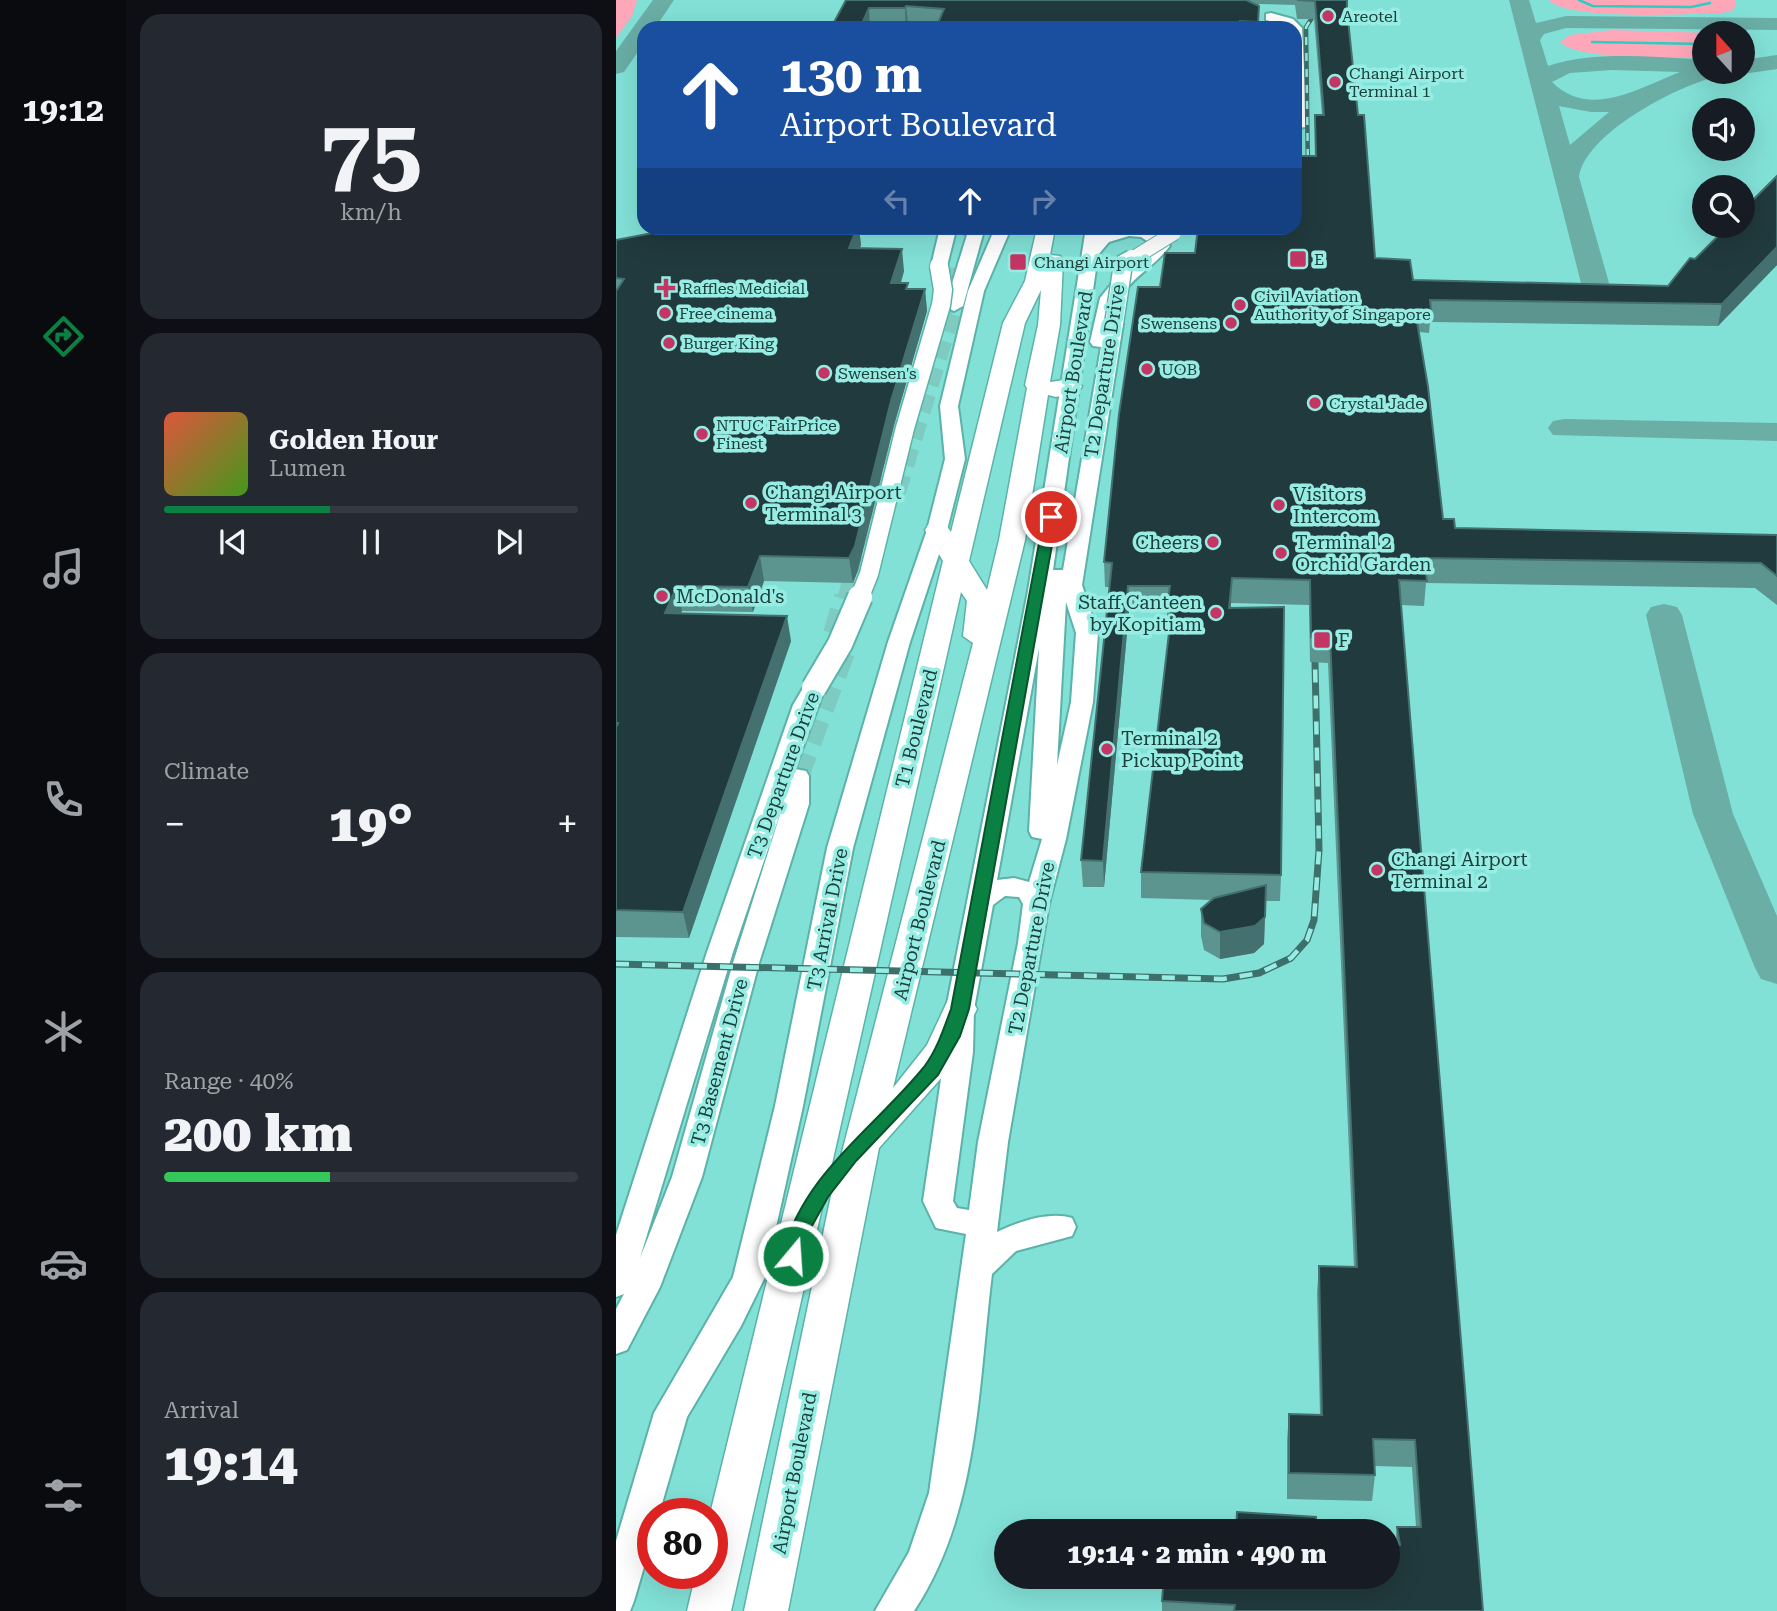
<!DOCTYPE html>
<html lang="en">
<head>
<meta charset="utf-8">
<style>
  body { margin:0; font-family:"Roboto Serif",serif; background:#242831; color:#f1f3f6; height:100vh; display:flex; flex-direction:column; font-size:26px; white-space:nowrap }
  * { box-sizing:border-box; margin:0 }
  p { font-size:23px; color:#9ea1a6 }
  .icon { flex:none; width:38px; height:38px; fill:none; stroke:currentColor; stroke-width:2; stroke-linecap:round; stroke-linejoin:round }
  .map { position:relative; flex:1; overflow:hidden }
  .drawer { display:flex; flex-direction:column; gap:14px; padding:14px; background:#0d0f14; width:490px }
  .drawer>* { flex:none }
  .guide { position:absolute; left:21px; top:21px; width:665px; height:214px; border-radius:21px; box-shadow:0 7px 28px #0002; background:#1a4fa0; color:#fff; overflow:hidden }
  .needle { width:46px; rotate:339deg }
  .fabs { position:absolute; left:1076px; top:21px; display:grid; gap:14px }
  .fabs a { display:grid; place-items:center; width:63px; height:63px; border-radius:50%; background:#171b24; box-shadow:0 7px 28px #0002; font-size:35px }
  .speed { position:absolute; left:21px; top:1498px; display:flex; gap:14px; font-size:35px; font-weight:700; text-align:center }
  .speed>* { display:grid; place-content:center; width:91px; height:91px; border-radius:50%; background:#171b24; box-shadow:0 7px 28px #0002; line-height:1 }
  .speed .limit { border:10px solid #d22; background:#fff; color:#111 }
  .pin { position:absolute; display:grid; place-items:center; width:60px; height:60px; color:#fff; margin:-30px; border:4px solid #fff; border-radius:50%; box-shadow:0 2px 7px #0007 }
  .me { position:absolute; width:77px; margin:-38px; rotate:18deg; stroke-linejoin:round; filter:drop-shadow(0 0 5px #0008) }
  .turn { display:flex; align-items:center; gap:24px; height:147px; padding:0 28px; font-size:32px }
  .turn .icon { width:91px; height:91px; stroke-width:2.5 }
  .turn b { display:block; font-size:49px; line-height:60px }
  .lanes { display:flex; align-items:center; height:66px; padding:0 28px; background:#0003; justify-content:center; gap:35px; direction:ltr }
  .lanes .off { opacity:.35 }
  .big { font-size:52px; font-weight:800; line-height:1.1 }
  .drawer .card { flex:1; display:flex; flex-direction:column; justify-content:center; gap:10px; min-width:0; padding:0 24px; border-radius:21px; background:#242831 }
  .drawer .dial { align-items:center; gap:0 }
  .dial b { font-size:91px; line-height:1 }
  .song { display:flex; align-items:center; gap:21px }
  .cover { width:84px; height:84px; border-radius:10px; background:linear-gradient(135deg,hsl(10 70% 55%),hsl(100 70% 35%)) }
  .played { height:7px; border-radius:4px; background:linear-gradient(90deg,#0b8043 40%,#363941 40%) }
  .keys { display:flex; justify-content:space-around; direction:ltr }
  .heat { display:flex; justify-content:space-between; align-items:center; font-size:38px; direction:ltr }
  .charge { height:10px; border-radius:5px; background:linear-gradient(90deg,#34c759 40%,#363941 0) }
  .trip { position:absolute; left:378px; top:1519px; width:406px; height:70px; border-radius:35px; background:#171b24; box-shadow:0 7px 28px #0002; font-weight:800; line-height:70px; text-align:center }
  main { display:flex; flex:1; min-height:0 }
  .tab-bar { display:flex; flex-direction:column; width:126px; justify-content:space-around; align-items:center; background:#090b0e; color:#9ea1a6 }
  .tab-bar .icon { width:49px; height:49px }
  .tab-bar .selected { color:#0b8043 }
  .tab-bar b { font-size:32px; color:#f1f3f6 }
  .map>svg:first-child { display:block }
</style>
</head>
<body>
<main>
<nav class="tab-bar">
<b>19:12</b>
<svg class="icon selected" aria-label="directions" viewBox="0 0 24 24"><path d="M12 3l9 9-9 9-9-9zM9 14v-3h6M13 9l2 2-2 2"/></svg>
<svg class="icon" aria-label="music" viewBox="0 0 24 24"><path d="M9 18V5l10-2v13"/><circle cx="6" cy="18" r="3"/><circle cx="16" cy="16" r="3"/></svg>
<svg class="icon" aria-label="phone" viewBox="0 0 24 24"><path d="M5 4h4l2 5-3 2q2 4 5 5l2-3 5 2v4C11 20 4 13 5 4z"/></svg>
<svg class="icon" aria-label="climate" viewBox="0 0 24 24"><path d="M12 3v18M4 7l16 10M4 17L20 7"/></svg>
<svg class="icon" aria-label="car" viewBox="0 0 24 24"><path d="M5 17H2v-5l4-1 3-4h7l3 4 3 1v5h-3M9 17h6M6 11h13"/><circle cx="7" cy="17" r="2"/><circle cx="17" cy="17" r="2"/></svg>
<svg class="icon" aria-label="filters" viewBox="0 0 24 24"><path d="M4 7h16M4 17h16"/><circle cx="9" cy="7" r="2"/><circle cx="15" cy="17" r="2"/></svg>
</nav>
<section class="drawer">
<div class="card dial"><b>75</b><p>km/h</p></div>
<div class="card">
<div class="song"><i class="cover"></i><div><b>Golden Hour</b><p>Lumen</p></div></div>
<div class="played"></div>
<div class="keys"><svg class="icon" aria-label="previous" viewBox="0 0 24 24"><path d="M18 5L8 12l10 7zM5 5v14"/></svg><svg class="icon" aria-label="pause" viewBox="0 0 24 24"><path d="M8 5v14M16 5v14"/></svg><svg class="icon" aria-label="next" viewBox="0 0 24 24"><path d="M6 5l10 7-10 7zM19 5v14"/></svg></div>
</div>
<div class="card"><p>Climate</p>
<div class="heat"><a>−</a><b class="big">19°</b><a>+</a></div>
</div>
<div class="card"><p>Range · 40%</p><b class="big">200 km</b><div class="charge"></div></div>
<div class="card"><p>Arrival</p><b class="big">19:14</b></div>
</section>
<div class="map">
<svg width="1161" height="1611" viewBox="0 0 1161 1611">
  <rect width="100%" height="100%" fill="#97ede3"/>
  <path fill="#82e1d7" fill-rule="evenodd" d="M0,0H1161V1611H0ZM28,28H679V228H28ZM1088,33H1127V72H1088ZM1088,110H1127V149H1088ZM1088,187H1127V226H1088ZM37,1514H96V1573H37ZM390,1531H772V1577H390Z"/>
  <g fill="#fda7b9">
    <path d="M0,0H21L16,16L0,38Z"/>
    <path d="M933,0H1120L1118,10L1106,13C1075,14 951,21 933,0Z"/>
    <path d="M996,30L1097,33H1088V57C1059,57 963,61 944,42L954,35Z"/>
  </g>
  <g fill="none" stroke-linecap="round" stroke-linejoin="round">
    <g stroke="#2ecdc0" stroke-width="2.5">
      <path d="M963,0L977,6L1075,7L1094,3"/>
      <path d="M976,42L1088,44"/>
    </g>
    <g fill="#6aaea6" fill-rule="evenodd">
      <path d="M37,0H58L39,28H28V43L8,72L0,74V51Z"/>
      <path d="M893,0H913L920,23L950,16L1161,18V30L950,28L928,34L924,40L932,66C979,51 1030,57 1078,59L1086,61L1088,72H1102L1099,77C1059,87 969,134 963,177L993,283L989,289H969L965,283ZM996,70L1064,72C1025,87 974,120 936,82L954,73ZM943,106L975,112H993L954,145Z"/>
      <path d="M1161,55V69L1127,74L1119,72H1127V60Z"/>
      <path d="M948,419L1161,423V441L937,435L932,428L937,421Z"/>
      <path d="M1048,604L1061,607L1066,615L1117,814L1161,916V984L1145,979L1139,968L1077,814L1030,615L1035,607Z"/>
    </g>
    <g stroke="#7ecbc2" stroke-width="18" stroke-dasharray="18 10" stroke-linecap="butt">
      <path d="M327,312L334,295L335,266"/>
      <path d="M281,492L338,306"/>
      <path d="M230,599L284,420"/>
    </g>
    <g stroke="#7ecbc2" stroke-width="24" stroke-dasharray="24 12" stroke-linecap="butt">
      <path d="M219,634L230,597"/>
      <path d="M181,776L227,652"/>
    </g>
    <g stroke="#5bb2a8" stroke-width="4">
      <g id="secondary">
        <path d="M655,13L677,19L686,28L691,127L679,128V28L650,20V14Z"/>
        <path d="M324,228H362L367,234L347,306L338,311L329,306L351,235L340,230L331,266L329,270H317L315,266Z"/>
        <path d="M379,228H395L368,291L342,406L349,459L331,530L294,642L237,848L187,1106L149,1277L125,1326L71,1417L43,1514H37V1536L18,1601L14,1611H0V1541L38,1413L117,1277L159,1106L211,848L272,642L311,530L329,459L324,406L352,291Z"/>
        <path d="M470,228H486L485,233C509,224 538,223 554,246C531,275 506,279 497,319L507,324L466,585L482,633L477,702L450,839L433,904L392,1142L381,1232C402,1222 433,1211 456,1218L460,1227L456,1236L400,1251L376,1274C362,1387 363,1513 298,1611H259L293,1552L313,1493L350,1234L320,1228L307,1201L329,1052L330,1009L412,591ZM513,236L525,237L537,245L509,267L484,298L474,342L477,346L485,347L447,570H437L482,255L493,242ZM450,602L460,633L455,702L441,765ZM423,648L413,831L416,837L426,839L413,882L398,878L381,880ZM389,896L403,897L407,904L402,943L362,1142L353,1210L341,1208L337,1201L357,1052L358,1009L377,905Z"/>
        <path d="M198,681L209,688L179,769L190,771L193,776V804L143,963L86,1177L44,1287L11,1350L0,1354V1309L8,1294L0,1297V1235L91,952L177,705L190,683ZM169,799L117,963L56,1177L24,1258L117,952Z"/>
      </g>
    </g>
    <g stroke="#5bb2a8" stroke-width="3">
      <path id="trunk" d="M421,228H439L434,255L444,256L447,260L444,325L434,382L455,379L466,386L463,391L440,397L432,395L409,540L277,1088L311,1045L332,1000L344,997L356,1000L361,1009L328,1075L263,1148L172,1611H128L216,1191L357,643L347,636L351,601L345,592L115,1611H71L80,1573H96L94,1514L327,561L309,530L312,525H330L335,532L387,323L409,281ZM425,290L422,325L409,385L411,388L383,540L371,590L353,561L409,323Z"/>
    </g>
    <use href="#secondary" fill="#fff" fill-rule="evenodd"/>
    <use href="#trunk" fill="#fff" fill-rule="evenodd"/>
    <g stroke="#3d706a" stroke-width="4.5">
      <g id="rail-far1">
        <path d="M679,103V213"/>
        <path d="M692,173L690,27L696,18"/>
      </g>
    </g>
    <g stroke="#3d706a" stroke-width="7">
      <path id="rail" d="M0,964L607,979L643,973L675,958L691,940L698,920L703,850L699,662"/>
    </g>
    <use href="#rail-far1" stroke="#97ede3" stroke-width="2.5" stroke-dasharray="8" stroke-linecap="butt"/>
    <use href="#rail" stroke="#97ede3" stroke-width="4.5" stroke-dasharray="13" stroke-linecap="butt"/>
    <g stroke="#5bb2a8" stroke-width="16" stroke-linecap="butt">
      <path id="secondary-bridge-far2" d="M513,261L558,233"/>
    </g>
    <g stroke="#5bb2a8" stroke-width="21" stroke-linecap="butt">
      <g id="secondary-bridge-far1">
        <path d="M498,324L507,264L516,259"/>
        <path d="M243,599L253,574L289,428L325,305L327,290L323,266"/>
      </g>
    </g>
    <g stroke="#5bb2a8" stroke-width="28" stroke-linecap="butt">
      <path id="secondary-bridge" d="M198,688L224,644L244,597"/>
    </g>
    <use href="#secondary-bridge-far2" stroke="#fff" stroke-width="14"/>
    <use href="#secondary-bridge-far1" stroke="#fff" stroke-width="18"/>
    <use href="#secondary-bridge" stroke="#fff" stroke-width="24"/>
  </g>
  <g fill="#5c9490">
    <path d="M230,0H731V10L742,115L759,258L797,280L1052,286L1161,176V265L1102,326L814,322L813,333L803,332L827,519L839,528L1161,535V605L1139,588L810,583L808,606L785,605L867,1611H546V1601L772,1577L779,1545L781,1527H800L796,1467L758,1466L759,1475L756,1501L671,1499V1440L673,1414L704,1415L701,1293L703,1266L738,1267L712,663L694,662L693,605L615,603V608L665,875L664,901H649L648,944L638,953L604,959L588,950L585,936V909L596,900L525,898V872L553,631H551V611H513L488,887H467L465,860L494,587H489L488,562L544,287L579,253L699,156V115H706L698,19H681L679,5L643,4L642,28H320L321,27L292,24L290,27H255Z"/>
    <path d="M63,228H243L245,245L244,248L288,271L285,283L292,289H309L311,311L278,425L242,570L237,583L148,581L137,612L66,611L65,613L175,641L73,938L0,937V240Z"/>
  </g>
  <g fill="#44706f">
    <path d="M290,6L292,24L290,27L289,8Z"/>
    <path d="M253,8L254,28H244Z"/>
    <path d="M241,228H243L245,245L236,269L233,248Z"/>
    <path d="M1161,247V265L1102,326L1106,304Z"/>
    <path d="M286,249L288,271L278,305L275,283Z"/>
    <path d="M309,289L311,311L278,425L242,570L237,583L233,558L275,401Z"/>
    <path d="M144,556L148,581L137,612L132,587Z"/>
    <path d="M616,578L615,603L613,633V608Z"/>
    <path d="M61,586L66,611L55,638L49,613Z"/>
    <path d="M512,586L513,611L488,887L487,861Z"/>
    <path d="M171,616L175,641L73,938L67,912Z"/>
    <path d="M649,917L648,944L638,953L604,959V932Z"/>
  </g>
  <g fill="#213a3d" stroke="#44706f" stroke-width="2">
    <path d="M230,0H630L643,6L642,22L624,21V28H320L328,9L290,6L289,8H253L244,28H215Z"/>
    <path d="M681,0H731V10L742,115H748L759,258L794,260L797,280L1052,286L1074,258L1079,259L1112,226H1127V210L1161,176V247L1106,304L814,300L815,310H799L812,387L827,519H838L839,528L1161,535V576L1145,563L808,558L811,581L783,580L867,1611H618L619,1605L546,1601L548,1577H772V1544L784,1545L781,1527H805L799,1440L757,1439L759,1475L673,1473V1414L706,1415L703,1266L741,1267L714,637H695L694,580L616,578L613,608L668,607L665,875L525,872L556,607L551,606L554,586H512L487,861L465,860L496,563L488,562L503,414L522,287H544L549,253H579L582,228H679V156H700L699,115H708L699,1Z"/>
    <path d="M63,228H241L233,248L286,249L275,283H292L290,289H309L275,401L239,546L233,558L144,556L132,587L61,586L49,613L171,616L67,912L0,910V727L2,723H0V291L8,279L0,278V240Z"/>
    <path d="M650,885L649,917L639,926L604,932L588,923L585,909L598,898Z"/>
    <path d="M621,1512L700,1517V1531H620Z"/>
  </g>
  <path fill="#0b8043" stroke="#07532c" stroke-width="2" d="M435,513L441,517L353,1009L344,1036L322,1075L240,1161L212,1197L192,1233L184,1262H169L166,1256C187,1173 257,1130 308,1067C321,1050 328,1028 335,1009L428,517Z"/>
  <g fill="#c33663" stroke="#97ede3" stroke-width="2.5">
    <circle cx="712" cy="16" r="7"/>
    <circle cx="719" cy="82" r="7"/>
    <rect x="673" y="250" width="18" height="18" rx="3.5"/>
    <rect x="393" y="253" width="18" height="18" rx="3.5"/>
    <path d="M46.5 277.5h7v7h7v7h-7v7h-7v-7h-7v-7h7z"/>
    <circle cx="624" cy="305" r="7"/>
    <circle cx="49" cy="313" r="7"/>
    <circle cx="615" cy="323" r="7"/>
    <circle cx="53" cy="343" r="7"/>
    <circle cx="531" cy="369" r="7"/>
    <circle cx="208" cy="373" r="7"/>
    <circle cx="699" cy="403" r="7"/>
    <circle cx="86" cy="434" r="7"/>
    <circle cx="135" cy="503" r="7"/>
    <circle cx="663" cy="505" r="7"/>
    <circle cx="597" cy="542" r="7"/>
    <circle cx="665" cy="553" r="7"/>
    <circle cx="46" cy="596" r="7"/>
    <circle cx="600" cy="613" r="7"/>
    <rect x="697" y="631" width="18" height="18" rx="3.5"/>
    <circle cx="491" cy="749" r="7"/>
    <circle cx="761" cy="870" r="7"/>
  </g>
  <g text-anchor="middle" stroke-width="7" stroke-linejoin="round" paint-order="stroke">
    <g font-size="16" fill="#1c413d" stroke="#97ede3" text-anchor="start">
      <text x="726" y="22">Areotel</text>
      <text x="733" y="79">Changi Airport<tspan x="733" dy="18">Terminal 1</tspan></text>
      <text x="698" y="265">E</text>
      <text x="418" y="268">Changi Airport</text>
      <text x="66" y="294">Raffles Medicial</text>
      <text x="638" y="302">Civil Aviation<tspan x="638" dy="18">Authority of Singapore</tspan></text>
      <text x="63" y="319">Free cinema</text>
      <text x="601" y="329" text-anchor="end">Swensens</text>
      <text x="67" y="349">Burger King</text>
      <text x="545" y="375">UOB</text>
      <text x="222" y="379">Swensen's</text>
      <text x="713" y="409">Crystal Jade</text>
      <text x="100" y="431">NTUC FairPrice<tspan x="100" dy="18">Finest</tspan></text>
    </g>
    <g font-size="19" fill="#1c413d" stroke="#97ede3">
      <text transform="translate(488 371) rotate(-81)" y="7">T2 Departure Drive</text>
      <text transform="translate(457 372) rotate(-81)" y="7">Airport Boulevard</text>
      <text transform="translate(300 728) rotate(-76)" y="7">T1 Boulevard</text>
      <text transform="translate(167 775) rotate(-70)" y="7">T3 Departure Drive</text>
      <text transform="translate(211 919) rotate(-79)" y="7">T3 Arrival Drive</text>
      <text transform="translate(303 920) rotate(-76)" y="7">Airport Boulevard</text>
      <text transform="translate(415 948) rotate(-79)" y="7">T2 Departure Drive</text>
      <text transform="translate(103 1062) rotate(-75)" y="7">T3 Basement Drive</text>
      <text transform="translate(178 1473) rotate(-79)" y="7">Airport Boulevard</text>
    </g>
    <g font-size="19" fill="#1c413d" stroke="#97ede3" text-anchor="start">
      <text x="149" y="499">Changi Airport<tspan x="149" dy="22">Terminal 3</tspan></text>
      <text x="677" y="501">Visitors<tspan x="677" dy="22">Intercom</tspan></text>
      <text x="583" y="549" text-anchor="end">Cheers</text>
      <text x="679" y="549">Terminal 2<tspan x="679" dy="22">Orchid Garden</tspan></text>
      <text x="60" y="603">McDonald's</text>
      <text x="586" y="609" text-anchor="end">Staff Canteen<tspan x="586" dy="22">by Kopitiam</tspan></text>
      <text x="722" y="647">F</text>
      <text x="505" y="745">Terminal 2<tspan x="505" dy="22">Pickup Point</tspan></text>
      <text x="775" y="866">Changi Airport<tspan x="775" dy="22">Terminal 2</tspan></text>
    </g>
  </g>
</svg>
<div class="fabs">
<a><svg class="needle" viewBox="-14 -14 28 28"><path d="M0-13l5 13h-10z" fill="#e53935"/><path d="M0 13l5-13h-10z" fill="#9ea1a6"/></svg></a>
<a><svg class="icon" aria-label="sound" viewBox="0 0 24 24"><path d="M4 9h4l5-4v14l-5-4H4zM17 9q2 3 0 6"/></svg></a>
<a><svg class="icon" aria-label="search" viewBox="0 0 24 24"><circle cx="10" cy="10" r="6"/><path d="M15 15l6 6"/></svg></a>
</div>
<div class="speed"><div class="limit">80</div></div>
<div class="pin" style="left:435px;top:517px;background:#d93025"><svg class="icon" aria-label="arrive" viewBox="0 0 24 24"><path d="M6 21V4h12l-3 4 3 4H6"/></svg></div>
<svg class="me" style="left:177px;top:1256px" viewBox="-20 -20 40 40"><circle r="17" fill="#0b8043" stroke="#fff" stroke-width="3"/><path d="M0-11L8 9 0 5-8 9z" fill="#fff"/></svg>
<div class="trip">19:14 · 2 min · 490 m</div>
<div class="guide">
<div class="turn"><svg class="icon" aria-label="ahead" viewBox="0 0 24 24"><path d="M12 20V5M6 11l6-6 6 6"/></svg><div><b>130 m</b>Airport Boulevard</div></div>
<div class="lanes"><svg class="icon off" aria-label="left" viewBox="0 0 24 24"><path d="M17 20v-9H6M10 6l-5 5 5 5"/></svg><svg class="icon" aria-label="ahead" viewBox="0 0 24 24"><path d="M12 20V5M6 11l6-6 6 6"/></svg><svg class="icon off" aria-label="right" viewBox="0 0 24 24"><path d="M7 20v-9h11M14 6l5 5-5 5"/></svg></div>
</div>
</div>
</main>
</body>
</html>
